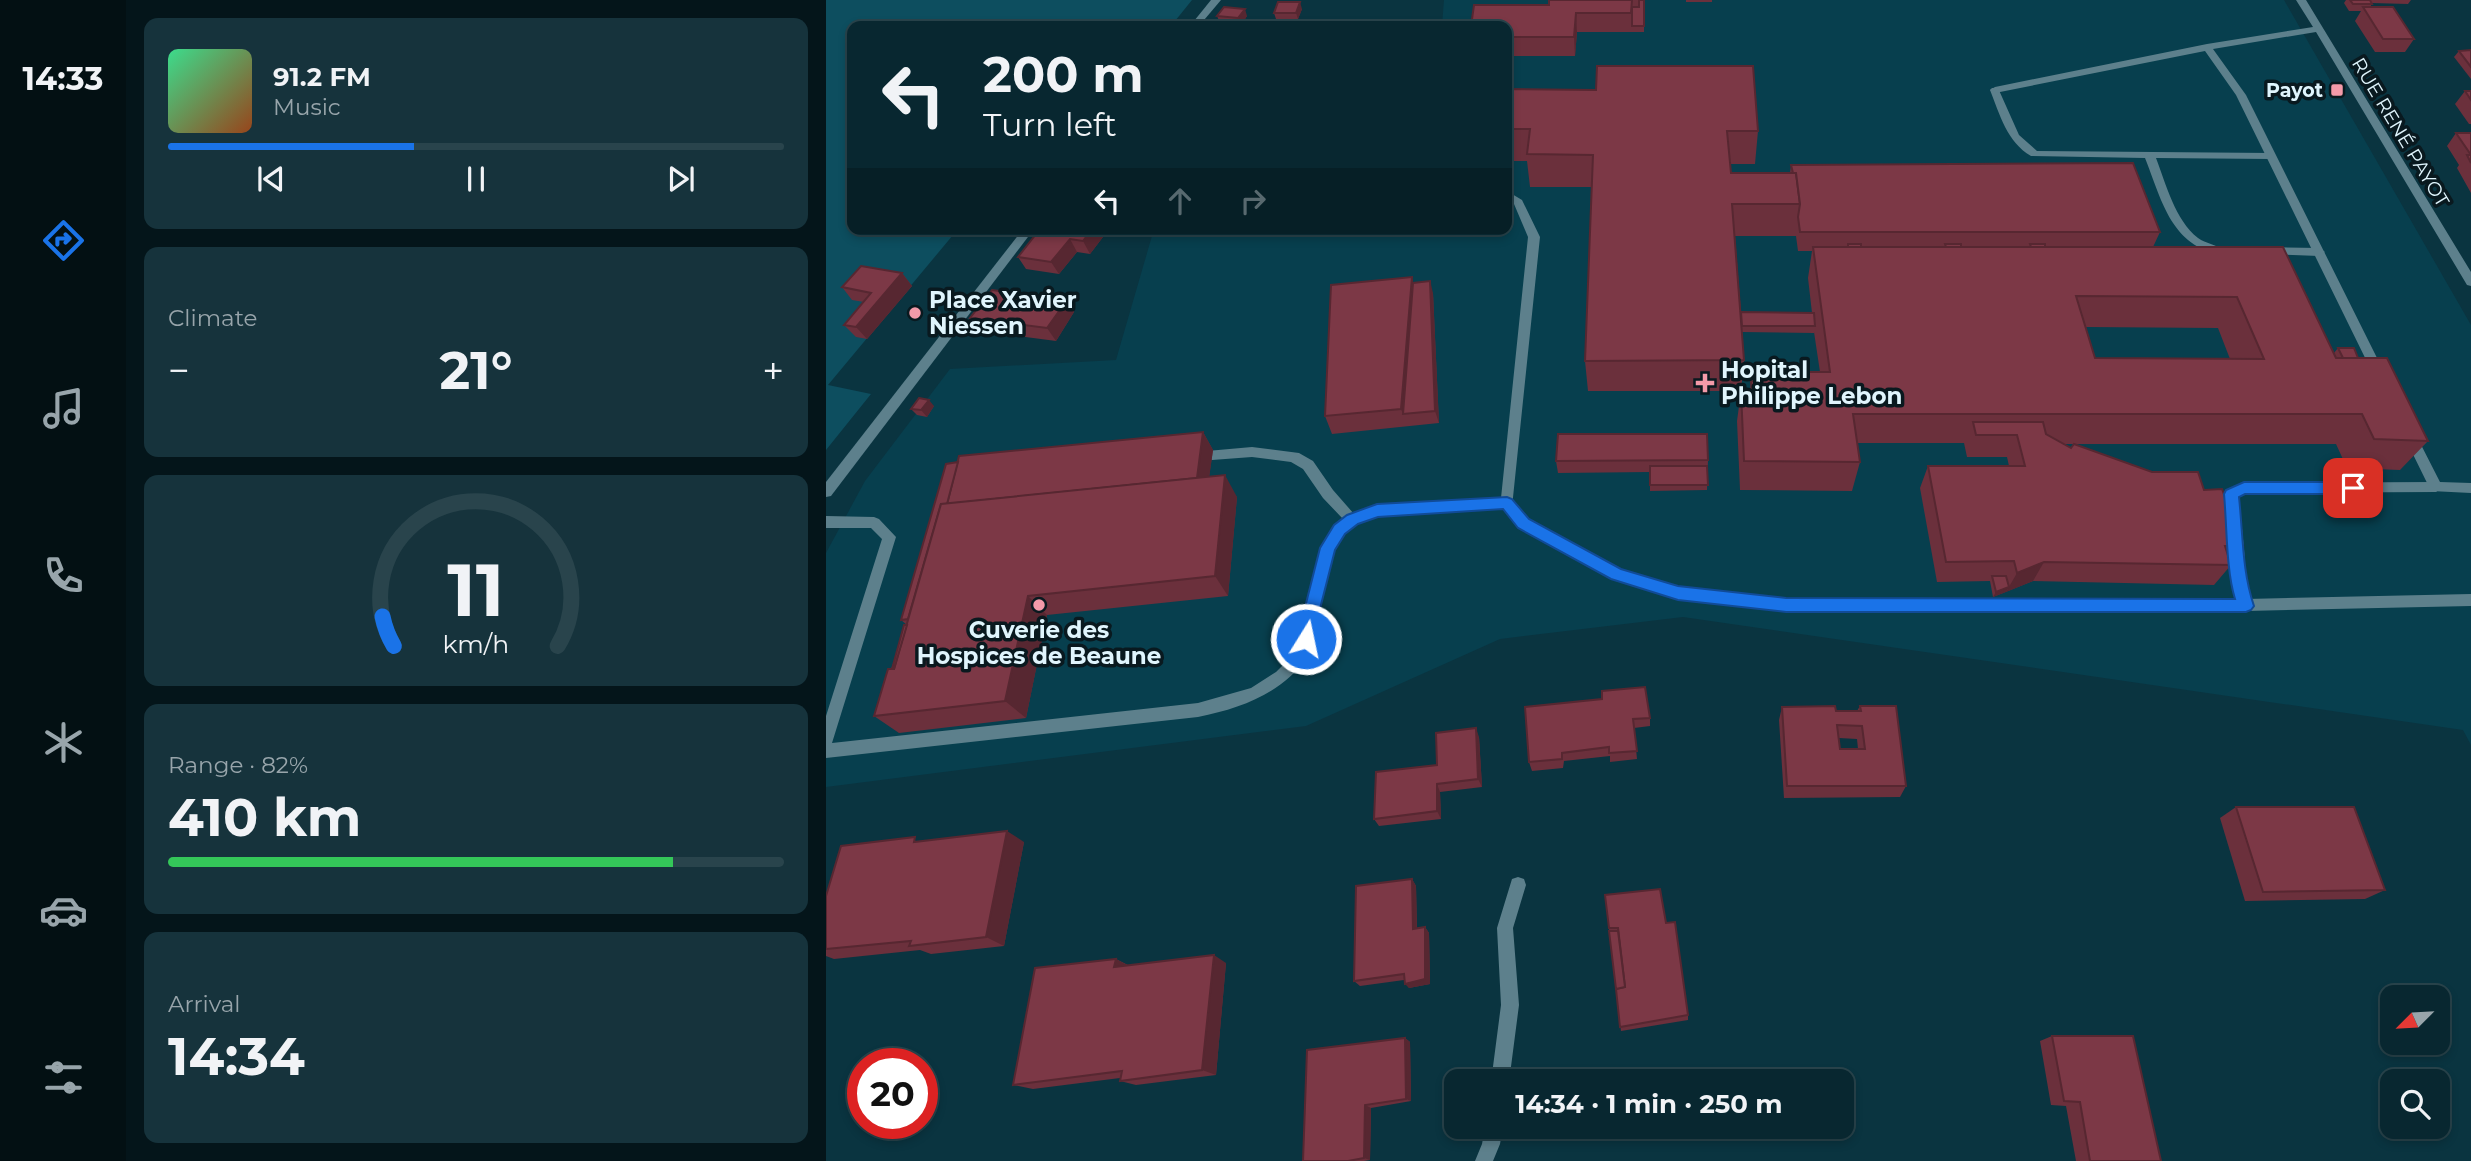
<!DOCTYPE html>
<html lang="en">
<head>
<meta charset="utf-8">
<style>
  body { margin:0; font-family:Montserrat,sans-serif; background:#16333c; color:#f1f3f6; height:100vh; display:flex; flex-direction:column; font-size:26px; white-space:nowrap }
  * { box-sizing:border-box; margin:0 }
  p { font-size:23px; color:#98a5ab }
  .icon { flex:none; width:38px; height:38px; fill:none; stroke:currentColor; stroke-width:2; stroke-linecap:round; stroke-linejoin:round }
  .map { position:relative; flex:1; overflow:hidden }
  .drawer { display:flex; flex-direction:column; gap:18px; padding:18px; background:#04151a; width:700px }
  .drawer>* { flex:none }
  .banner { position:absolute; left:21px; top:21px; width:665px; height:214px; border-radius:14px; box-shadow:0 4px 10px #0003,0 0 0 2px #29444c; background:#082730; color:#f1f3f6; overflow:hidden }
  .needle { width:46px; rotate:246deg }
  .buttons { position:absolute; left:1554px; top:985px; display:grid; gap:14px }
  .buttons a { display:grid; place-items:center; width:70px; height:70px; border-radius:14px; background:#082730; box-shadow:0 4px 10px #0003,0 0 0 2px #29444c; font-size:35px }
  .speed { position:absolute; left:21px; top:1048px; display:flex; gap:14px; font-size:35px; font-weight:700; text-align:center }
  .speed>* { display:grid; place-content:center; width:91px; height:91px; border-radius:50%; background:#082730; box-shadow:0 4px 10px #0003,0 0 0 2px #29444c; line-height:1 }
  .speed .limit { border:10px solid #d22; background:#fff; color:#111 }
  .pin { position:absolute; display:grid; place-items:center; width:60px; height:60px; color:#fff; margin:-30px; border-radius:14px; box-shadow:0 4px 10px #0006 }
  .me { position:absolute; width:77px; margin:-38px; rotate:10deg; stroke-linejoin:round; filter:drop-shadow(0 0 5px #0008) }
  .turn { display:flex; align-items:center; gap:24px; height:147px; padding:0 21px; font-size:32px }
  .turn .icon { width:91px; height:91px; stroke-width:2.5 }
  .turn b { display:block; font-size:49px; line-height:60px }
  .lanes { display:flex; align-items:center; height:66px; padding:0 21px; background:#0003; justify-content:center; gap:35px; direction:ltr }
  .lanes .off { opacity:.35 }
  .big { font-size:52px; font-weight:700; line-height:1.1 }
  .drawer .tile { flex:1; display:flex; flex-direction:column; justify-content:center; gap:10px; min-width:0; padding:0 24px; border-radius:14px; background:#16333c }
  .drawer .dial { align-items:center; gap:0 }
  .dial svg { height:182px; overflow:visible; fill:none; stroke:#29444c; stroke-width:7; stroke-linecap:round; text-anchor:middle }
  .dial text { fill:#f1f3f6; stroke:none }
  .song { display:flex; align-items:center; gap:21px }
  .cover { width:84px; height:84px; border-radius:10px; background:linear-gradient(135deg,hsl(150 70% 55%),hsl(20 70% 35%)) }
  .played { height:7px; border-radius:4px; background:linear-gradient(90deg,#1a73e8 40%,#29444c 40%) }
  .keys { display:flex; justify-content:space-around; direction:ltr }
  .heat { display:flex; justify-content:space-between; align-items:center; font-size:38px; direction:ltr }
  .charge { height:10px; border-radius:5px; background:linear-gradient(90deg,#34c759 82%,#29444c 0) }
  .trip { position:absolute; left:618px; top:1069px; width:410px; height:70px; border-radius:14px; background:#082730; box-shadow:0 4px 10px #0003,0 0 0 2px #29444c; font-weight:700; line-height:70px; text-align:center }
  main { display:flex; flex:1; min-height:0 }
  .menu { display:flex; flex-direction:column; width:126px; justify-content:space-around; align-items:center; background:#031013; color:#98a5ab }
  .menu .icon { width:49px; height:49px }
  .menu .current { color:#1a73e8 }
  .menu b { font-size:32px; color:#f1f3f6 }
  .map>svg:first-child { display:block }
</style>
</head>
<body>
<main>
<nav class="menu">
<b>14:33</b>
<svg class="icon current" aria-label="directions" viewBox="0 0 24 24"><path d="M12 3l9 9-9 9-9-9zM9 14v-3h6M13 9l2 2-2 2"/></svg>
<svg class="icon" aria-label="music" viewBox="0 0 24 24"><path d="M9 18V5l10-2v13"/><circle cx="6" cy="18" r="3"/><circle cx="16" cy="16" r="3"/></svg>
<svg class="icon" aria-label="phone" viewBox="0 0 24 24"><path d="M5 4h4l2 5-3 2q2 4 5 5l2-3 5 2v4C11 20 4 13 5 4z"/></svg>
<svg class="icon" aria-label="climate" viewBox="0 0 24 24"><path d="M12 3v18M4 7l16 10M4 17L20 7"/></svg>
<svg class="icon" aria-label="car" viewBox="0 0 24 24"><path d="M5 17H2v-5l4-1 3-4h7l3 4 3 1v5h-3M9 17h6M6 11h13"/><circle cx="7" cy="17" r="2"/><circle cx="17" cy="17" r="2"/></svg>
<svg class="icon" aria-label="filters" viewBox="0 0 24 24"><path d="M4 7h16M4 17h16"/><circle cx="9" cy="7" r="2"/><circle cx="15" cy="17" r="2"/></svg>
</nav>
<section class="drawer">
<div class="tile">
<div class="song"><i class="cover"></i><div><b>91.2 FM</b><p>Music</p></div></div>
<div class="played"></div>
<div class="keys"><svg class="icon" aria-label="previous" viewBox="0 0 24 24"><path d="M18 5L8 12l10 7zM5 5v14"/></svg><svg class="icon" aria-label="pause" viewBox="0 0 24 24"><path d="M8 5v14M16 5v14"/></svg><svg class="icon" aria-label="next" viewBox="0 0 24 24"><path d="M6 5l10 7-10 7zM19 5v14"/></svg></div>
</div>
<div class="tile"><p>Climate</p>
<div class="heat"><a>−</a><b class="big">21°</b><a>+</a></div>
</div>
<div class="tile dial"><svg viewBox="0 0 100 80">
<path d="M14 69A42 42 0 1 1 86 69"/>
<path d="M14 69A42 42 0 0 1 9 56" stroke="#1a73e8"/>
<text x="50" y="56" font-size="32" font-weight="700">11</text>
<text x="50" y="72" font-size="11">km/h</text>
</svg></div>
<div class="tile"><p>Range · 82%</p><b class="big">410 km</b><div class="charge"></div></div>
<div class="tile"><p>Arrival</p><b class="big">14:34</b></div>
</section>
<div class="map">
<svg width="1645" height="1161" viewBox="0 0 1645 1161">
  <rect width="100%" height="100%" fill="#0a3440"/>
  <path fill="#073f4e" d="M618,0H1458L1645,325V745L1637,730L857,617L674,639L480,726L0,787V553L39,481L124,369L290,360L328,229H681V26H616Z"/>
  <path fill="#0d4e5f" d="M0,0H366L345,26H26V229H132L2,385L45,394L0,450Z"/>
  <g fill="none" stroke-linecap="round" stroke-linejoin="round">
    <g fill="#5d808c" fill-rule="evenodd">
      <path d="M1166,88H1172L1193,135L1211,151L1445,153L1450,156L1445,159L1330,158C1340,184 1349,220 1372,238C1380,244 1390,244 1397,250L1391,254C1344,243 1335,198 1319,158L1205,156C1181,142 1174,115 1164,90Z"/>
      <path d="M681,191L696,200L714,237L686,507L551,516C545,519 536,521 530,524C494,546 497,621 481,658C454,694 416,708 372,717L0,758V716L56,539L45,528H0V516L48,517L53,519L70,537L6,743L372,703L425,688L450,672L461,661L469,650L495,548L509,526L517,519L497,498L477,469L465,462L426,457L386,460L381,459L380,455L381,451L426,447L473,453L487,461L507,490L528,514L551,506L675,498L702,237L688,204L681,199Z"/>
      <path d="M1440,247L1493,248L1499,252L1493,256L1436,254V248Z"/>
      <path d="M1610,482L1617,487L1610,492L1419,493L1413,497L1419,560L1418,579L1427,605L1425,609L1420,611L1415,609C1400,578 1402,530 1399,494L1401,490L1417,483Z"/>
    </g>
    <g fill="#5d808c" fill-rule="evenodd">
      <path d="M385,0H395L373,26H364Z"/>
      <path d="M1470,0H1480L1645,272V286L1641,285L1490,32L1387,49L1420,95L1559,374L1553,379L1547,374L1410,95L1379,51L1169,93L1164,90L1169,87L1381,44L1487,27Z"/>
      <path d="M197,229H208L5,496L0,497V482Z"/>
      <path d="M1584,431L1589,433L1614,482L1645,483V493L1605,491L1578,436Z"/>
      <path d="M681,498L686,499L703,520L795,569L852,587L960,599H1420L1645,594V606L1420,611H960L852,599L786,578L693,528L674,503Z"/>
      <path d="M692,877L698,879L700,885L687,928L693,1005L683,1082H665L675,1005L671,928L686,879Z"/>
      <path d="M659,1127H677L674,1144L667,1161H649L656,1144Z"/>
    </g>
  </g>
  <g fill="#6b303c" fill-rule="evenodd">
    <path d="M723,0H818V32H751L749,56H681V26L723,5Z"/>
    <rect x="860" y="0" width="26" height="2"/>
    <path d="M1520,0H1585L1582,4L1545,3L1546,4L1544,7L1588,39L1579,52H1549L1529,21L1535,11H1523L1518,3Z"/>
    <path d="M476,9L472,19H450L448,13Z"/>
    <path d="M391,16H421L415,25L394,23Z"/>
    <path d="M1645,50V79L1628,57L1633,51Z"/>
    <path d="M681,89L932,131L929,164H904L905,173H964L965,165L1334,232L1327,247L1508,353L1512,348L1532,358L1602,441L1574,470L1521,468L1510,444H1237L1245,448L1378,490L1417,546L1404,561L1405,565L1388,585L1207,581L1167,597L1164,581L1111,582L1094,488L1102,466H1183L1181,457H1141L1138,443H1031L1034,462L1026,491L914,490L911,421L915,391H924L925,382L994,372L988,332V333L916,332L918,360L915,391H762L759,361L766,187H704L701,161H681ZM909,236H970L972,251H986L982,278L986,313L915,312ZM1260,327L1392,328L1404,359L1269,358Z"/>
    <path d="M1639,91H1645V124H1643L1629,104Z"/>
    <path d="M1630,133H1645V193L1631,168L1633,165L1621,146Z"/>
    <path d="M230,229H290L286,234L280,233L264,254L251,252L233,274L200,269L192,257Z"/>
    <path d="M76,273L86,286L41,339L30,337L18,325L38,302L26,300L16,287Z"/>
    <path d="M586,277L587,283L607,293L613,423L506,434L499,416Z"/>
    <path d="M241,300L248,312L230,341L153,331L144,318Z"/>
    <path d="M108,406L101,417L91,415L85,409Z"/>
    <path d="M377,432L387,450L383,477L411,497L402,596L221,615L200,718L73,733L48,716L81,625L75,620Z"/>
    <path d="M882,460L881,490L824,491V472L732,473L730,461Z"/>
    <path d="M1034,706L1080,786L1074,797L958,798L953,720L956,707L1010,711H1031ZM1013,738L1031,739L1032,749H1014Z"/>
    <path d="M699,707L824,718V726L808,728L811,759L784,762V756L738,761L737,768L706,771L703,762Z"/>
    <path d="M653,737L656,787L614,792L615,819L553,826L548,819L611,765Z"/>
    <path d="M1410,807L1559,890L1539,899L1419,901L1394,818Z"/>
    <path d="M97,841L198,842L178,946L105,954L94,950L8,959L0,956V896Z"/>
    <path d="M586,879L590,886L591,928L599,927L603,933L604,984L583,988L578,980L534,986L528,981Z"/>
    <path d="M779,895L840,923L862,1015V1020L795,1031Z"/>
    <path d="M290,959L302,965L400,963L390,1075L310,1085L294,1081V1078L207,1089L187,1085Z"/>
    <path d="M1226,1036L1335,1161H1250L1240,1106L1225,1105L1214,1041Z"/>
    <path d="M579,1038L584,1042L585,1101L545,1108L544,1160L538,1161H477Z"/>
  </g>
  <g fill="#572731">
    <path d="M474,2L476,9L472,19L470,13Z"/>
    <path d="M419,9L421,16L415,25L412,18Z"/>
    <path d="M750,13L751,32L749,56L748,37Z"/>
    <path d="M266,229H278L280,233L264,254L257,241Z"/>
    <path d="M244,239L251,252L233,274L225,262Z"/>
    <path d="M76,273L86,286L41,339L30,327Z"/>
    <path d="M586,277L590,295L577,414L575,409Z"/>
    <path d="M604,281L607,293L613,423L609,411Z"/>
    <path d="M241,300L248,312L230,341L221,328Z"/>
    <path d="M103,400L108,406L101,417L95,410Z"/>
    <path d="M377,432L387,450L380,500L370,483Z"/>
    <path d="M399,475L411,497L402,596L389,576Z"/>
    <path d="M1218,562L1207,581L1180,592L1191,573Z"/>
    <path d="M1183,587L1180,592L1167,597L1170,592Z"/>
    <path d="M202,596L221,615L200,718L179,701Z"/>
    <path d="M650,728L653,737L656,787L652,779Z"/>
    <path d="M611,784L614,792L615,819L611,811Z"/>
    <path d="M181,831L198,842L178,946L160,937Z"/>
    <path d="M586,879L590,886L591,935L587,929Z"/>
    <path d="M599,927L603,933L604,984L583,988L579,984Z"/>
    <path d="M388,955L400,963L390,1075L376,1070Z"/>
    <path d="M290,959L305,967H288Z"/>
    <path d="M579,1038L584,1042L585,1101L580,1099Z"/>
    <path d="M539,1105L545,1108L544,1160L538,1158Z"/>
  </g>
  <g fill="#7c3846" stroke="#572731" stroke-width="2" fill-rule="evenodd">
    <path d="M723,0H806L805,13H750L748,37H681V26H645L648,5H723Z"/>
    <path d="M813,0H818V26H806V7H813Z"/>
    <path d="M1524,0H1544L1546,4H1527Z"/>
    <path d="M452,2H474L470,13H448Z"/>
    <path d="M398,7L419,9L412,18L391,16Z"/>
    <path d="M1537,7H1567L1588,39H1557Z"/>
    <path d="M1645,50V67L1633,51Z"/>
    <path d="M771,66H927L932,131H901L905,173H970L974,204H906L918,360L759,361L767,155L701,154L704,129H681V89L770,90Z"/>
    <path d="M1639,91H1645V100Z"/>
    <path d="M1630,133H1645V155Z"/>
    <path d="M1641,155H1645V163Z"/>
    <path d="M1307,163L1334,232H974L972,217L974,204L970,173H967L965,165Z"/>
    <path d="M214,229L228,232L230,229H266L257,241L244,239L225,262L192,257Z"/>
    <rect x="1022" y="244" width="13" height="3"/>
    <path d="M1119,244H1135V247H1120Z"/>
    <path d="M1204,244H1219V247H1205Z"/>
    <path d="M987,247H1457L1510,358H1561L1602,441L1548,439L1536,414H1027L1034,462L918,461L915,391H926L925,382L937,372H1004ZM1250,296L1411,297L1438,359L1269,358Z"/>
    <path d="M35,266L76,273L30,327L18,325L45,293L16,287Z"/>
    <path d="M586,277L575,409L499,416L505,285Z"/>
    <path d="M604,281L609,411L577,414L587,283Z"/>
    <path d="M166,290L241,300L221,328L144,318Z"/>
    <path d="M915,312L988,313L989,326H916Z"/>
    <path d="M1512,348H1528L1532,358H1517Z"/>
    <path d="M93,398L103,400L95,410L85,409Z"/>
    <path d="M1147,422H1217L1220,434L1245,448L1248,444L1326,472H1372L1378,490L1396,489L1417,546H1399L1405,565L1218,562L1191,573L1188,561L1120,562L1102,466H1199L1191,435H1150Z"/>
    <path d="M377,432L371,478L121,504L133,456Z"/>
    <path d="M732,434H881L882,460L730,461Z"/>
    <path d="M132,462L121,504H115L82,619L75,620L120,464Z"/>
    <path d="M824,466H881L882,485H824Z"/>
    <path d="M399,475L389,576L202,596L179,701L48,716L62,669H68L115,504Z"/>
    <path d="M1166,576H1180L1183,587L1170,592Z"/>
    <path d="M78,625H81L68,669H66Z"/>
    <path d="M819,687L824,718L807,719L811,751L783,753V747L736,753V759L703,762L699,707L776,699V691Z"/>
    <path d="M1009,706L1010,711H1035L1034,706H1070L1080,786H961L956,707ZM1011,725L1036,726L1039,749H1014Z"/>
    <path d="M650,728L652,779L611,784V811L548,819L550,772L611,765L610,733Z"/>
    <path d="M1410,807H1528L1559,890L1437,892Z"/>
    <path d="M181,831L160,937L83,946L85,941L0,949V896L15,846L89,837L88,842Z"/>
    <path d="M586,879L587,929L599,927V979L579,984L578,974L528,981L530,886Z"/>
    <path d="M834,889L840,923L849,922L862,1015L794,1027L790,989L799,987L792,928H783L779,895Z"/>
    <path d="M783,931H792L799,987L790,989Z"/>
    <path d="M388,955L376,1070L294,1081L296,1071L187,1085L209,968L290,959L288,967Z"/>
    <path d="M1226,1036H1307L1335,1161H1264L1254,1102L1238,1101Z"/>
    <path d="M579,1038L580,1099L539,1105L538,1158L522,1161H477L481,1050Z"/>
  </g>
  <path fill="#1a73e8" stroke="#114b97" stroke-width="2" d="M1418,482H1527L1535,488L1527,494H1419L1413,497C1417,534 1416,571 1428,606L1425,610L1420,612H960L852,600L785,579L692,528L677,509L552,517L532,524L519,534L509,550L485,644L480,647L474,644L471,639L494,548L508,525L521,515L551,504L681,497L686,499L703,519L795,569L852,586L960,598L1409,599C1400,570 1401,526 1398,494L1400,490Z"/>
  <g fill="#f39aa9" stroke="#09191f" stroke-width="2.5">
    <rect x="1504" y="83" width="14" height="14" rx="3.5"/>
    <circle cx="89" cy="313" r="7"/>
    <path d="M875.5 372.5h7v7h7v7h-7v7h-7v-7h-7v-7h7z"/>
    <circle cx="213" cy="605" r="7"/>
  </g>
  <g text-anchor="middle" stroke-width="7" stroke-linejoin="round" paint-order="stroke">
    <g font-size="19" font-weight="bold" fill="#e0f5fd" stroke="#09191f" text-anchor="end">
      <text x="1497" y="97">Payot</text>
    </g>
    <g font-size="19" fill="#e0f5fd" stroke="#09191f">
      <text transform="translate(1575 132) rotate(59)" y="7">RUE RENÉ PAYOT</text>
    </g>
    <g font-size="23" font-weight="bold" fill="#e0f5fd" stroke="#09191f" text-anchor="start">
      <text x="103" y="308">Place Xavier<tspan x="103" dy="26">Niessen</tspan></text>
      <text x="895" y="378">Hopital<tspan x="895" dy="26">Philippe Lebon</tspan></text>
      <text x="213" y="638" text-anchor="middle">Cuverie des<tspan x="213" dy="26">Hospices de Beaune</tspan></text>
    </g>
  </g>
</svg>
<div class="buttons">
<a><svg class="needle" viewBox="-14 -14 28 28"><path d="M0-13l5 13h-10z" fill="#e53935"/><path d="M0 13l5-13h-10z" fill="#98a5ab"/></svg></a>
<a><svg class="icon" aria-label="search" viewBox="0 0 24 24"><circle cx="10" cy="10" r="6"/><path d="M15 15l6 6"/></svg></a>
</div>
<div class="speed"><div class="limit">20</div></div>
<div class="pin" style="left:1527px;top:488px;background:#d93025"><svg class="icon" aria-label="arrive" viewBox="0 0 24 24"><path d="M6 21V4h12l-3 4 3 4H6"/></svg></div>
<svg class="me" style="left:480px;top:639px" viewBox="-20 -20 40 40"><circle r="17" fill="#1a73e8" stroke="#fff" stroke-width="3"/><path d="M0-11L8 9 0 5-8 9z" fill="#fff"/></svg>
<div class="trip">14:34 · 1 min · 250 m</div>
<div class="banner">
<div class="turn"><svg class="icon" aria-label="left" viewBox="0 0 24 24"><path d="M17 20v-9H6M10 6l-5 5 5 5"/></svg><div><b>200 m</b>Turn left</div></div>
<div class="lanes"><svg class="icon" aria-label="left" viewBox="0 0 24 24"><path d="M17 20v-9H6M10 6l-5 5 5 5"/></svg><svg class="icon off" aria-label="ahead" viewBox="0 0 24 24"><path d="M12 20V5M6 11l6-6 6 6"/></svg><svg class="icon off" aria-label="right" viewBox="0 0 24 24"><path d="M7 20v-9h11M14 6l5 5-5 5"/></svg></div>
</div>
</div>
</main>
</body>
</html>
